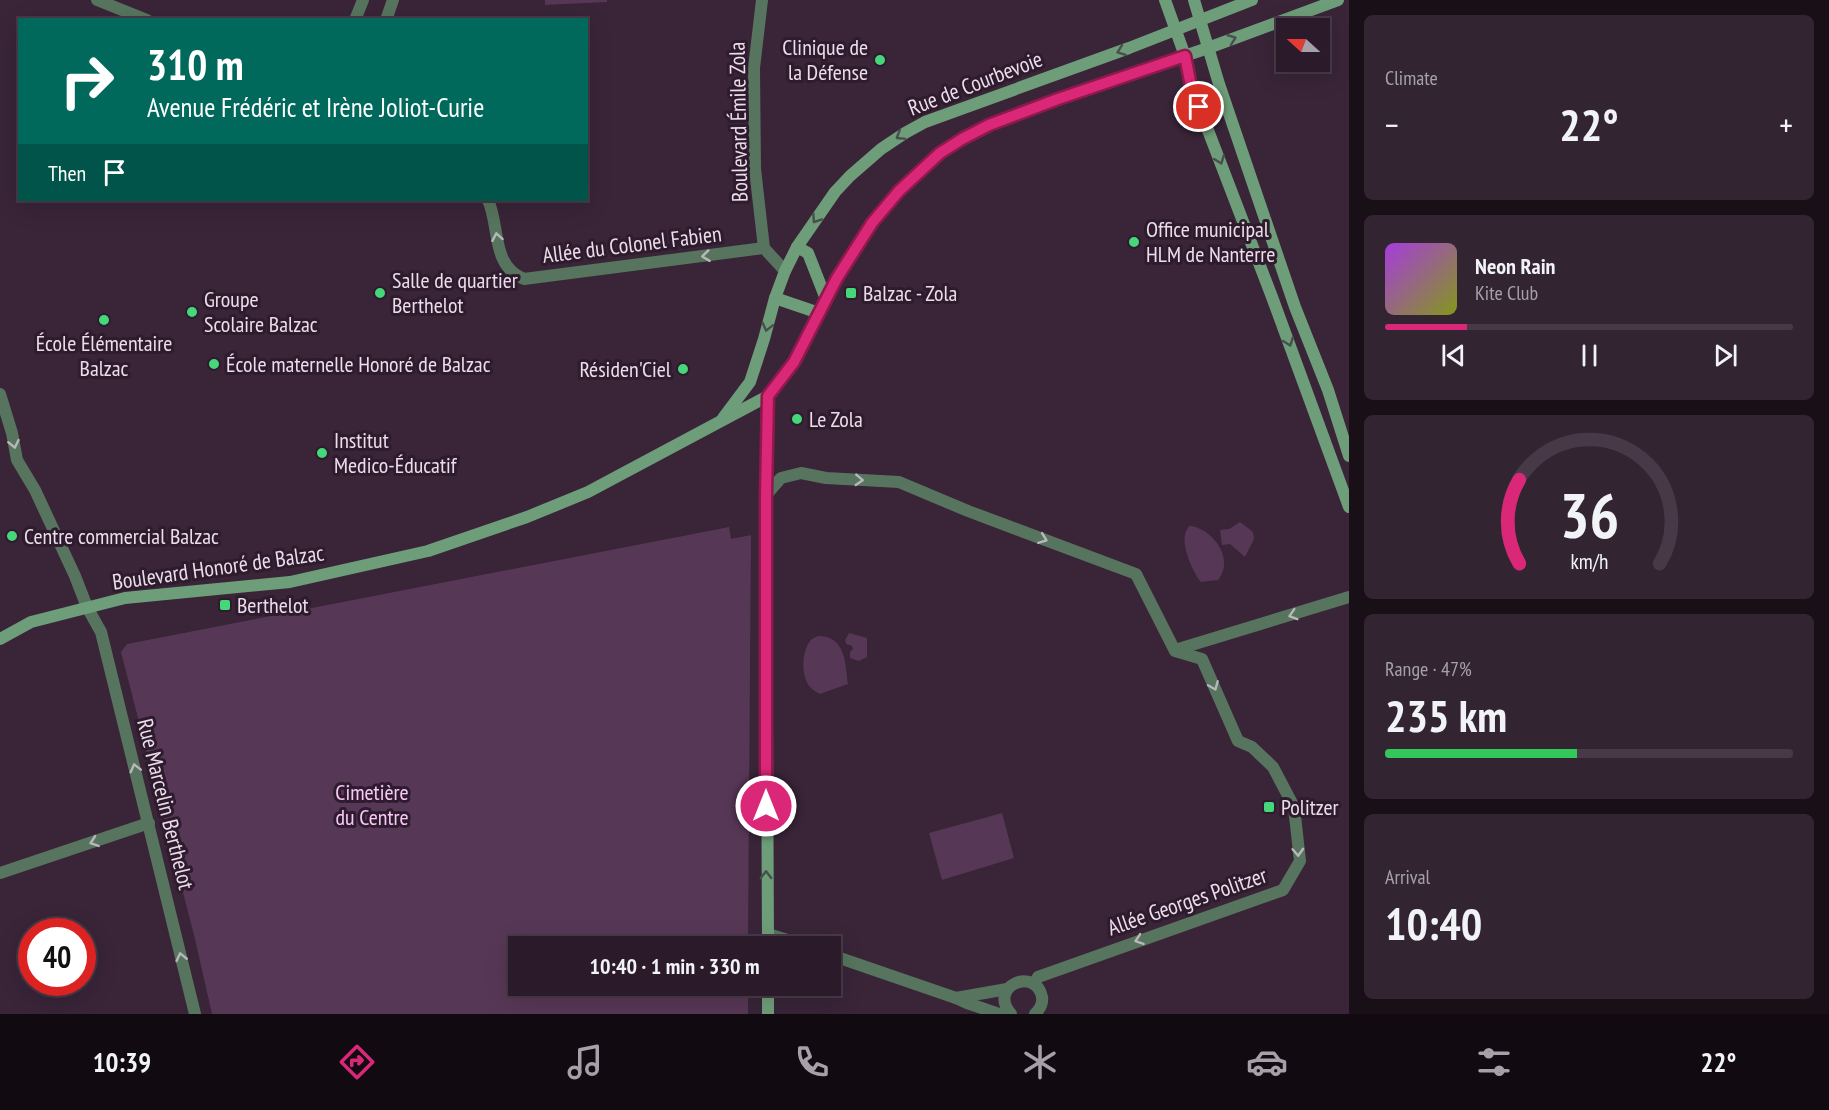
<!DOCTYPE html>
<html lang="en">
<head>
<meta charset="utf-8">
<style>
  body { margin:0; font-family:"PT Sans Narrow",sans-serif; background:#332432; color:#f1f3f6; height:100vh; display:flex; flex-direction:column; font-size:22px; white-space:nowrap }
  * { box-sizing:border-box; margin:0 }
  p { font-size:20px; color:#a6a1a8 }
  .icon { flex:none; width:33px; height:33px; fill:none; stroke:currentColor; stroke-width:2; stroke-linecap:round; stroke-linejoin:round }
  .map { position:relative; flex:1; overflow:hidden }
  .drawer { display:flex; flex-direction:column; gap:15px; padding:15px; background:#180f17; width:480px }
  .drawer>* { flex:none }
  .banner { position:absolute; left:18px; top:18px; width:570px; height:183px; border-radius:0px; box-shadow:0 6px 24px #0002,0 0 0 2px #473947; background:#00695c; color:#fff; overflow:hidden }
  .needle { width:39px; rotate:291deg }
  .fabs { position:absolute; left:1276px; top:18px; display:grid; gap:12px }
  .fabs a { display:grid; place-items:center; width:54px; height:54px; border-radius:0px; background:#2b1b2a; box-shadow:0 6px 24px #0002,0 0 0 2px #473947; font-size:30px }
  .speed { position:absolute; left:18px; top:918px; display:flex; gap:12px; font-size:30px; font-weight:700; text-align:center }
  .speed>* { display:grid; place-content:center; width:78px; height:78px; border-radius:50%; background:#2b1b2a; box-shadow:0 6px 24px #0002,0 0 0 2px #473947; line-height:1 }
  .speed .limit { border:9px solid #d22; background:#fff; color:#111 }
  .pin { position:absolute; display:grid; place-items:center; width:51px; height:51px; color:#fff; margin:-26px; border:3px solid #fff; border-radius:50%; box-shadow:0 2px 6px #0007 }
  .me { position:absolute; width:66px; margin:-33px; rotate:0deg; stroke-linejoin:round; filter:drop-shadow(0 0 4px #0008) }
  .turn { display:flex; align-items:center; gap:21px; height:126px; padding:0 30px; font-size:27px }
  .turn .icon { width:78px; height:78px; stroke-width:2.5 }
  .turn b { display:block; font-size:42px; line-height:51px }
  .then { display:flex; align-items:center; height:57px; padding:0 30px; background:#0003; gap:12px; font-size:22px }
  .big { font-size:45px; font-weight:800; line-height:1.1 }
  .drawer .tile { flex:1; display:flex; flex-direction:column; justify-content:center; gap:9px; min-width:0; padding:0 21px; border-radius:9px; background:#332432 }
  .drawer .dial { align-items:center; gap:0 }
  .dial svg { height:156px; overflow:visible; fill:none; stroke:#473947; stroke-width:7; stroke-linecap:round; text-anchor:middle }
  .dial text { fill:#f1f3f6; stroke:none }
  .song { display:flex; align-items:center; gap:18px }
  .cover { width:72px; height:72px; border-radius:9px; background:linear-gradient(135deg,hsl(280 70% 55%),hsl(70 70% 35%)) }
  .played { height:6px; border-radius:3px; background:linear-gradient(90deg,#db2777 20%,#473947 20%) }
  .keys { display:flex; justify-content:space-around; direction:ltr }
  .heat { display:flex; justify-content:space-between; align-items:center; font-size:33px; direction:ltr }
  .charge { height:9px; border-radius:4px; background:linear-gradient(90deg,#34c759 47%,#473947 0) }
  .trip { position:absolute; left:508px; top:936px; width:333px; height:60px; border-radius:0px; background:#2b1b2a; box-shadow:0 6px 24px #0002,0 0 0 2px #473947; font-weight:800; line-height:60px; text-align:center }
  .tabs { display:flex; height:96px; justify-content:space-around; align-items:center; background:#110b11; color:#a6a1a8 }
  .tabs .icon { width:42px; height:42px }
  .tabs .selected { color:#db2777 }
  .tabs b { font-size:27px; color:#f1f3f6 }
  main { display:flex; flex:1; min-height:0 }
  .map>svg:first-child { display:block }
</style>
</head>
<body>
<main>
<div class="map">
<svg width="1349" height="1014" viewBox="0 0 1349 1014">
  <rect width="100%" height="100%" fill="#392438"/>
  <g fill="#573756">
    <path d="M545,0H607V2L545,5Z"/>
    <path d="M1240,522L1253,532L1254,539L1245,557L1230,544L1222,545L1220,530L1229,529Z"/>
    <path d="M1189,526C1212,527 1236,560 1218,580L1201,582C1193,573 1182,547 1185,535C1185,531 1188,529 1189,526Z"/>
    <path d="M729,527L731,539L751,535L748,946H519V986H748V1014H212L195,939L121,652L127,644Z"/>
    <path d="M849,633L867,638V657L859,661L850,658V652L853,649L852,646L846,644L845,640Z"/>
    <path d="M818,636C846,636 845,663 848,684L820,694C817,692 814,691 811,688C801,678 801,653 810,641C811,639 816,637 818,636Z"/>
    <path d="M1002,813L1014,858L942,880L929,833Z"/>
  </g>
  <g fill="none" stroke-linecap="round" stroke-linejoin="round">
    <g stroke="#57745e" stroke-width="12">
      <path d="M97,0L147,20"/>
      <path d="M762,0L754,68L755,169L764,248L785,271"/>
      <path d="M355,20L363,0"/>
      <path d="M386,20L393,0"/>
      <path d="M488,200C500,226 491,266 524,279L764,248"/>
      <path d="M0,394L12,433L17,460L35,490L75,576L87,607L101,632L195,1014"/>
      <path d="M766,495L781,478L801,473L826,478L899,482L968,511L1136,574L1175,651L1202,659L1238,741L1252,747L1273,767L1294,807L1300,861L1283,890L1038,977L1034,984"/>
      <path d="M1175,650L1349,597"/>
      <path d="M0,873L149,823"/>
      <path d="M768,934L807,946"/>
      <path d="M831,955L956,998L967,1003L999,1014"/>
      <path d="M956,998L1007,989"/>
      <path d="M1011,1014C987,986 1036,966 1042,997C1043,1003 1040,1009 1035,1014"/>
    </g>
    <g stroke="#6e9d79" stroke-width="12">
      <path d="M1165,0L1185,56L1191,86L1272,297L1349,507"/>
      <path d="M1194,0L1219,84L1295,307L1328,390L1349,456"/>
      <path d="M797,247L808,253L826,299"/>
      <path d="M775,298L819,313"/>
      <path d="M723,418L750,382L764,339L775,298L785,271L797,247L835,192L850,176L881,149L905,133L925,122L1129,48L1252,0"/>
      <path d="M0,639L31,622L125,598L290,582L428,551L527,517L588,492L768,396L794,362L834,283L872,223L899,191L940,153L962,139L989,125L1058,99L1208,48L1338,0"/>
      <path d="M768,946L766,495L768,396"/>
      <path d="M768,986V1014"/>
    </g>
  </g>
  <defs><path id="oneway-chevron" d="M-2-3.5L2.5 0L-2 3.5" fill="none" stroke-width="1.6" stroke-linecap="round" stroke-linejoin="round" transform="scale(1.5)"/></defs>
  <g stroke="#484f4c">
    <use href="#oneway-chevron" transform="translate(1232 39) rotate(-20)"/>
    <use href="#oneway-chevron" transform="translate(1121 51) rotate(160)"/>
    <use href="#oneway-chevron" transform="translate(900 136) rotate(148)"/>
    <use href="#oneway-chevron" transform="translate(1220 160) rotate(69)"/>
    <use href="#oneway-chevron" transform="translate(816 219) rotate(124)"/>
    <use href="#oneway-chevron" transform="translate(767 327) rotate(104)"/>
    <use href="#oneway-chevron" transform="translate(1289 342) rotate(70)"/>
    <use href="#oneway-chevron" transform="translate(766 875) rotate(-90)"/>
  </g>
  <g stroke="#b7b8b9">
    <use href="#oneway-chevron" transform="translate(497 237) rotate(-100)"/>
    <use href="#oneway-chevron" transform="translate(706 256) rotate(173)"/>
    <use href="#oneway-chevron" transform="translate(14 444) rotate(78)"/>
    <use href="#oneway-chevron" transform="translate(859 480) rotate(3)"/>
    <use href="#oneway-chevron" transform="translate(1043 539) rotate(21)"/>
    <use href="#oneway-chevron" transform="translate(1293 615) rotate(163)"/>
    <use href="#oneway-chevron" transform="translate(1214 686) rotate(67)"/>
    <use href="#oneway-chevron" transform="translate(135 768) rotate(-104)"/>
    <use href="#oneway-chevron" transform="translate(94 842) rotate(161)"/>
    <use href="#oneway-chevron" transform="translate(1298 852) rotate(87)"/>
    <use href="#oneway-chevron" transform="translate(1139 940) rotate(161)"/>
    <use href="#oneway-chevron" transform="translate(181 957) rotate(-103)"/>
  </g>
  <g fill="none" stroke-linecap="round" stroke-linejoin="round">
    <g stroke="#8e194d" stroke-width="15">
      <path id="route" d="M766,806V495L768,396L794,362L837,278L872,223L899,191L940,153L962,139L989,125L1058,99L1185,56L1191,86L1199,107"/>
    </g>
    <use href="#route" stroke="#db2777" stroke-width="10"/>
  </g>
  <g fill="#45d77a" stroke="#2e1b2e" stroke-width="2">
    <circle cx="880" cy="60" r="6"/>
    <circle cx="1134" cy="242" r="6"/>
    <circle cx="380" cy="293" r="6"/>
    <rect x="845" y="287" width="12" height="12" rx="3"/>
    <circle cx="192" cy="312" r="6"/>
    <circle cx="104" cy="320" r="6"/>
    <circle cx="214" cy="364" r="6"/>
    <circle cx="683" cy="369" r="6"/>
    <circle cx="797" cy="419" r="6"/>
    <circle cx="322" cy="453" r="6"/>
    <circle cx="12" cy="536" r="6"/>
    <rect x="219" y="599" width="12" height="12" rx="3"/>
    <rect x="1263" y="801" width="12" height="12" rx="3"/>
  </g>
  <g text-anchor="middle" stroke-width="6" stroke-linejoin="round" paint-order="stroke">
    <g font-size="22" fill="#ebddea" stroke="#2e1b2e" text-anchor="start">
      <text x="868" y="55" text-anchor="end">Clinique de<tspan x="868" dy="25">la Défense</tspan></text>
      <text x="1146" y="237">Office municipal<tspan x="1146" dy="25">HLM de Nanterre</tspan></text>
      <text x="392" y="288">Salle de quartier<tspan x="392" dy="25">Berthelot</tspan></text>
      <text x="863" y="301">Balzac - Zola</text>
      <text x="204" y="307">Groupe<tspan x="204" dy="25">Scolaire Balzac</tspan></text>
      <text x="104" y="351" text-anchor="middle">École Élémentaire<tspan x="104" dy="25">Balzac</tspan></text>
      <text x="226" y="372">École maternelle Honoré de Balzac</text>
      <text x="671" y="377" text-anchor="end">Résiden'Ciel</text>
      <text x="809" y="427">Le Zola</text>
      <text x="334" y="448">Institut<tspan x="334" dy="25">Medico-Éducatif</tspan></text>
      <text x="24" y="544">Centre commercial Balzac</text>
      <text x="237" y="613">Berthelot</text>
      <text x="1281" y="815">Politzer</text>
    </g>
    <g font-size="22" fill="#ebddea" stroke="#2e1b2e">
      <text transform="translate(975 83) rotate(-21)" y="8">Rue de Courbevoie</text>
      <text transform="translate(738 122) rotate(-91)" y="8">Boulevard Émile Zola</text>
      <text transform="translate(632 244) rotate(-7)" y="8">Allée du Colonel Fabien</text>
      <text transform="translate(218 567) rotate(-8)" y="8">Boulevard Honoré de Balzac</text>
      <text transform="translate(166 804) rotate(76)" y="8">Rue Marcelin Berthelot</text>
      <text transform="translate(1187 901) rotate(-19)" y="8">Allée Georges Politzer</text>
    </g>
    <g font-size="22" fill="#fac8f7" stroke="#2e1b2e">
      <text x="372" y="800">Cimetière<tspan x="372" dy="25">du Centre</tspan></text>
    </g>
  </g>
</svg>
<div class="fabs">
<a><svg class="needle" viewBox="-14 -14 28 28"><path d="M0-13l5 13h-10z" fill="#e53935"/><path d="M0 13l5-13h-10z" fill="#a6a1a8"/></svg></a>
</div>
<div class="speed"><div class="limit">40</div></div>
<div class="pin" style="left:1199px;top:107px;background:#d93025"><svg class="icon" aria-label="arrive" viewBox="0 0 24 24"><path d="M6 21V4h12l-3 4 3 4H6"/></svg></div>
<svg class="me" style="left:766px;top:806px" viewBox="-20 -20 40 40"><circle r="17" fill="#db2777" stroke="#fff" stroke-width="3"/><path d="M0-11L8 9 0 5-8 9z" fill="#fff"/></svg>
<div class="trip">10:40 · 1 min · 330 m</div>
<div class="banner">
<div class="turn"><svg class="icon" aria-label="right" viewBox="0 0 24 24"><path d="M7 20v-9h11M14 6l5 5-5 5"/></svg><div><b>310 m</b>Avenue Frédéric et Irène Joliot-Curie</div></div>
<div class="then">Then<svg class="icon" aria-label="arrive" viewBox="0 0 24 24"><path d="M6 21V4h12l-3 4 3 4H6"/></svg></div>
</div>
</div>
<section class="drawer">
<div class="tile"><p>Climate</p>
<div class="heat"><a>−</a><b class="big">22°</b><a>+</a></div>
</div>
<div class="tile">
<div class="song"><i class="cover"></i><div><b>Neon Rain</b><p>Kite Club</p></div></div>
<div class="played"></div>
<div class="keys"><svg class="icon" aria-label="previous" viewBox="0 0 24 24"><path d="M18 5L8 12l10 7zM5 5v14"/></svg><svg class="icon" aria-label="pause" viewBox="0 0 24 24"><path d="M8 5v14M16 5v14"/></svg><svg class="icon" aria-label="next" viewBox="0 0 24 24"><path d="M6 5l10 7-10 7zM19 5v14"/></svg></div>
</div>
<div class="tile dial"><svg viewBox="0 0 100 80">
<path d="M14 69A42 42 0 1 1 86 69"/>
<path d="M14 69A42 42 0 0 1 14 26" stroke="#db2777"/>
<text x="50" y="56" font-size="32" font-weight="700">36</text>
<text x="50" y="72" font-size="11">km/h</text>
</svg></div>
<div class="tile"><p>Range · 47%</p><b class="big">235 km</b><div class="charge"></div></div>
<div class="tile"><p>Arrival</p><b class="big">10:40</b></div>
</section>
</main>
<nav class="tabs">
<b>10:39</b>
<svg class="icon selected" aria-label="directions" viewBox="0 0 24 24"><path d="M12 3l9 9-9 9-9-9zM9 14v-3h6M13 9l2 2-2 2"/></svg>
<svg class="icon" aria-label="music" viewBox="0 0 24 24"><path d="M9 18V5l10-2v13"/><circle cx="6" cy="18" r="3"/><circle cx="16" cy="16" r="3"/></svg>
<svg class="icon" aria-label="phone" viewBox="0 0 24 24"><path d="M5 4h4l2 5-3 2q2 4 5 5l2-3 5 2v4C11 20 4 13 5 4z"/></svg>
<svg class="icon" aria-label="climate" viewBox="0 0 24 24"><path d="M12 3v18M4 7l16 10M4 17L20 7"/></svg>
<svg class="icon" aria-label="car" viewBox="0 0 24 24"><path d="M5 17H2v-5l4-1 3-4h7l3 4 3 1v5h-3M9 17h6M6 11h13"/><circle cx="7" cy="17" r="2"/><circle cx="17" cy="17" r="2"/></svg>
<svg class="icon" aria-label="filters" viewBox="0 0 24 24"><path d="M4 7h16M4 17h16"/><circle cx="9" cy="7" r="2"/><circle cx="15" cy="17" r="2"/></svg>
<b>22°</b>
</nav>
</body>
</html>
